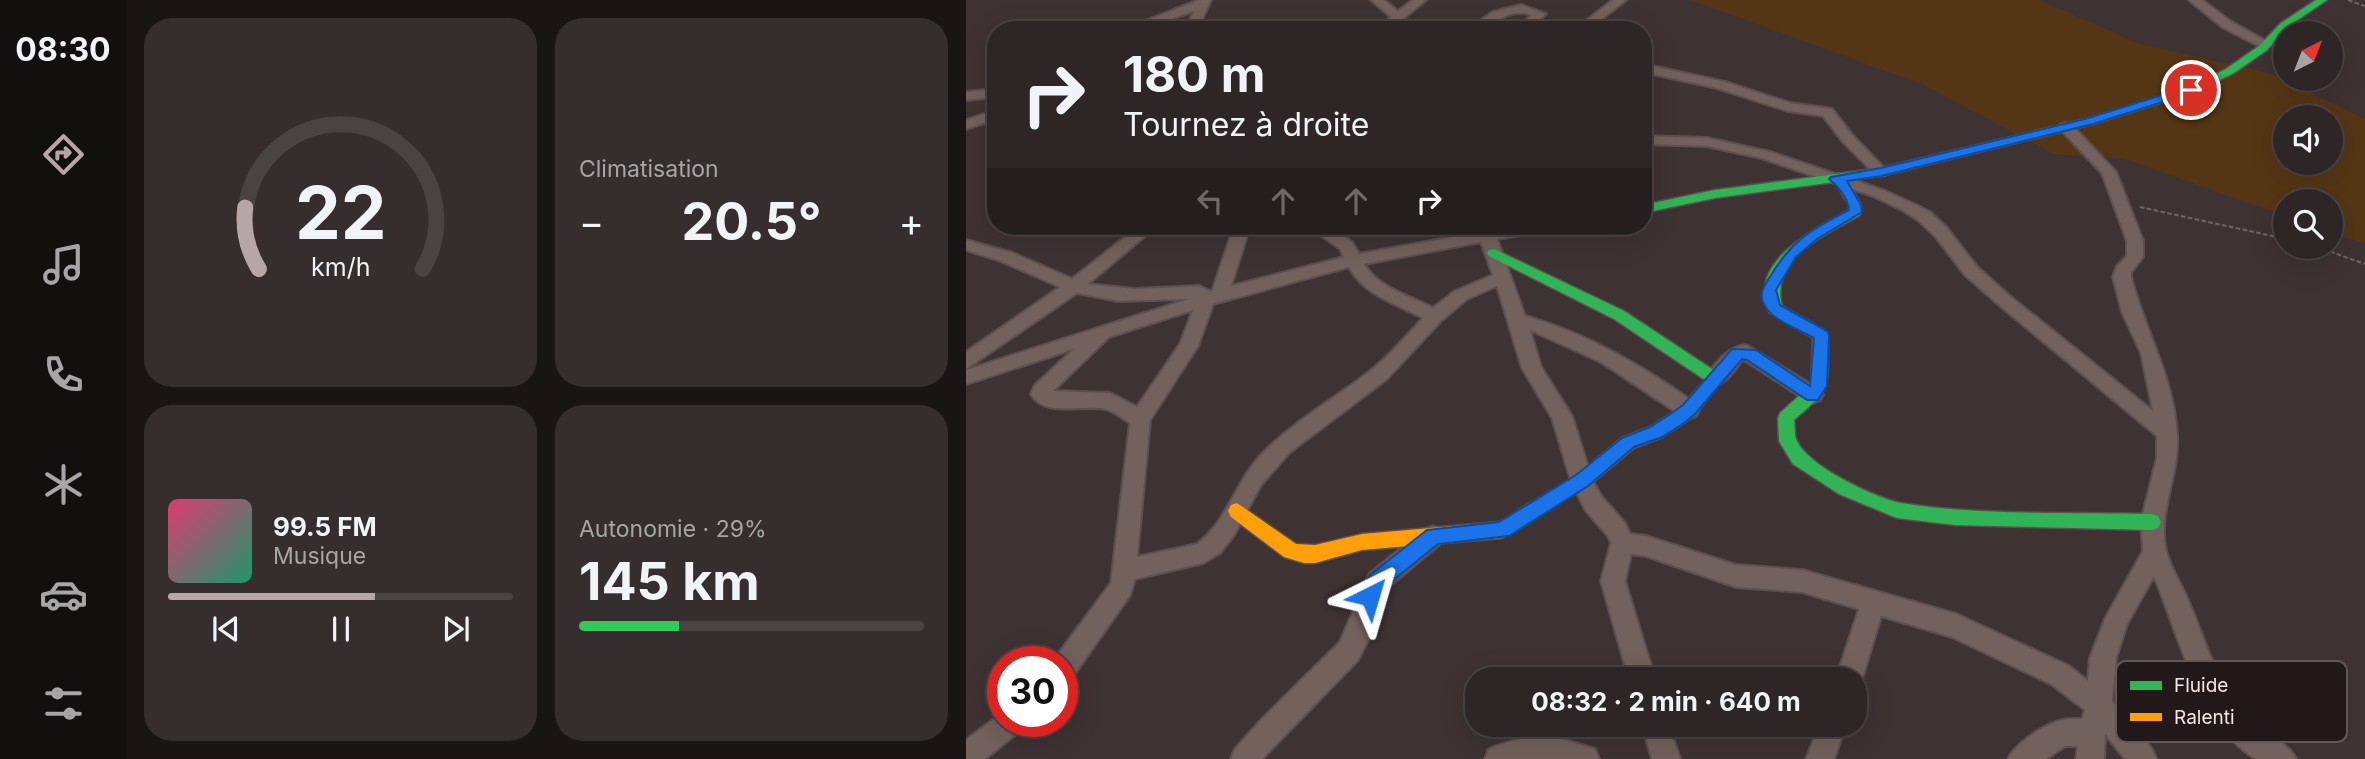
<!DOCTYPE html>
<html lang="fr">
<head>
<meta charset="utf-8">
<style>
  body { margin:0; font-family:Inter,sans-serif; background:#362e2e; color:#f1f3f6; height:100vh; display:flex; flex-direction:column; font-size:26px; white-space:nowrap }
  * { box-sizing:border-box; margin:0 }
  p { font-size:23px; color:#a7a5a7 }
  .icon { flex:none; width:38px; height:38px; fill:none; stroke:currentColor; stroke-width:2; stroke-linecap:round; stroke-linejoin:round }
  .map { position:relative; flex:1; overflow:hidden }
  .side { display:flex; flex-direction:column; gap:18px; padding:18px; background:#191515; width:840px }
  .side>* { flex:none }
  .banner { position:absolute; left:21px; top:21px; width:665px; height:214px; border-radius:28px; box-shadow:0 7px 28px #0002,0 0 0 2px #494343; background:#2e2626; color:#f1f3f6; overflow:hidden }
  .needle { width:46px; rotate:42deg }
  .fabs { position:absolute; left:1307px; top:21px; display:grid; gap:14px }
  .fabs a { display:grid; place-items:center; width:70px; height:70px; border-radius:50%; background:#2e2626; box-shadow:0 7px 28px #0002,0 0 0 2px #494343; font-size:35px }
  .speed { position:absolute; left:21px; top:646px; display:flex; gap:14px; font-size:35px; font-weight:700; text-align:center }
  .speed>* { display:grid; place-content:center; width:91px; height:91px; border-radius:50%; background:#2e2626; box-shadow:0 7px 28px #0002,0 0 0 2px #494343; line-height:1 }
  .speed .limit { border:10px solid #d22; background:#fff; color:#111 }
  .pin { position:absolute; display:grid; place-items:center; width:60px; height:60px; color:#fff; margin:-30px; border:4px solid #fff; border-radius:50%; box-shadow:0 2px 7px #0007 }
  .me { position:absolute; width:77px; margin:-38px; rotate:40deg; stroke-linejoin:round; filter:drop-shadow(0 0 5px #0008) }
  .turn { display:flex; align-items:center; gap:24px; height:147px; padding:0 21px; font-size:32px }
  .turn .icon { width:91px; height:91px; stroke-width:2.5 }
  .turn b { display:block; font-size:49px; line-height:60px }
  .lanes { display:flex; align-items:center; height:66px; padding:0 21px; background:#0003; justify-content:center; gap:35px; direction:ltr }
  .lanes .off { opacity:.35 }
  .big { font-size:52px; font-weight:700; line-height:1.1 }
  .side .widget { flex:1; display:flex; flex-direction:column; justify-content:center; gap:10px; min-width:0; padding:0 24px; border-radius:28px; background:#362e2e }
  .side .dial { align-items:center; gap:0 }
  .dial svg { height:182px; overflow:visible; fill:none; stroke:#494343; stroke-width:7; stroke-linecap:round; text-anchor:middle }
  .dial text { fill:#f1f3f6; stroke:none }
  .song { display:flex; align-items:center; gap:21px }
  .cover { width:84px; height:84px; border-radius:10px; background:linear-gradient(135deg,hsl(340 70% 55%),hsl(160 70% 35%)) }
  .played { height:7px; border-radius:4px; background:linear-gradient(90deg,#b6a6a7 60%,#494343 60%) }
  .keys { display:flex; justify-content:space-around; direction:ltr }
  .heat { display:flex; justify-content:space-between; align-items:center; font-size:38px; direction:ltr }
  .charge { height:10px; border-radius:5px; background:linear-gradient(90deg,#34c759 29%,#494343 0) }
  .side .tiles { flex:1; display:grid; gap:18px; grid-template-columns:repeat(2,1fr) }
  .trip { position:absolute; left:499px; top:667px; width:402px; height:70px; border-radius:28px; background:#2e2626; box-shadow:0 7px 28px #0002,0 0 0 2px #494343; font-weight:700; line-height:70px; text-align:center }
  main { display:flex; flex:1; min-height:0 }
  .tabs { display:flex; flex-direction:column; width:126px; justify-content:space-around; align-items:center; background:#120f0f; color:#a7a5a7 }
  .tabs .icon { width:49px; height:49px }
  .tabs .on { color:#b6a6a7 }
  .tabs b { font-size:32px; color:#f1f3f6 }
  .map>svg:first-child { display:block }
</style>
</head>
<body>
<main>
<nav class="tabs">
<b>08:30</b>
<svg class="icon on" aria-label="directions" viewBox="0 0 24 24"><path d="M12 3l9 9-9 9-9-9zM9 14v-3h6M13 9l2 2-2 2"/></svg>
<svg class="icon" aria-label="music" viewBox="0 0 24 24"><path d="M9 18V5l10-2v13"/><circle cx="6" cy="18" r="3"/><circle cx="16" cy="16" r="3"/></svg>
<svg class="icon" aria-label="phone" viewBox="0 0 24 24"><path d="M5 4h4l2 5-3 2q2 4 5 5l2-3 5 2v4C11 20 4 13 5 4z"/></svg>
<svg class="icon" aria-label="climate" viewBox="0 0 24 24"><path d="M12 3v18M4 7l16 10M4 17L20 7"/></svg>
<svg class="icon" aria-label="car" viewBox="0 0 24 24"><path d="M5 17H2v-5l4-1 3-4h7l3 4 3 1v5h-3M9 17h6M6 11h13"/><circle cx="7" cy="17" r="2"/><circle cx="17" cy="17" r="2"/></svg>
<svg class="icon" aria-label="filters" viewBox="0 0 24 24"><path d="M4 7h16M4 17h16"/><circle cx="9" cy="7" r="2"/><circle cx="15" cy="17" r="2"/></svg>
</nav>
<section class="side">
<div class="tiles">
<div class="widget dial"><svg viewBox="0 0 100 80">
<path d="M14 69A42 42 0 1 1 86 69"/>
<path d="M14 69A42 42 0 0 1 8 42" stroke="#b6a6a7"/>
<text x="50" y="56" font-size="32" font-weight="700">22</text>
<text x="50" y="72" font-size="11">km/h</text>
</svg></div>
<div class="widget"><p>Climatisation</p>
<div class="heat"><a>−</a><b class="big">20.5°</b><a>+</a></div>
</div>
<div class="widget">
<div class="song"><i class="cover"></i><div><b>99.5 FM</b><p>Musique</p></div></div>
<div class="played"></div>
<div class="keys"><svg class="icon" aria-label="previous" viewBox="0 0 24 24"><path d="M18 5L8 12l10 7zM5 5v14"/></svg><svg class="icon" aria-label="pause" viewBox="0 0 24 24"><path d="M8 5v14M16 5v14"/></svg><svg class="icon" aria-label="next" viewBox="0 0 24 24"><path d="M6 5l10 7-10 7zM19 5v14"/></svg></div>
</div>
<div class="widget"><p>Autonomie · 29%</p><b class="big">145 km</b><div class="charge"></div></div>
</div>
</section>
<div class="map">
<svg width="1399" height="759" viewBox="0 0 1399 759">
  <rect width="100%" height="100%" fill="#3e3233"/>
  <path fill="#543615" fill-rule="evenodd" d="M725,0H1073L1174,44L1306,74L1399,119V244L1365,232V201H1320L1319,216L1159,159L1087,154L958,85ZM1320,117H1365V163H1320Z"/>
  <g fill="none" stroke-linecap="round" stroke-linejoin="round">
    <g stroke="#5b4f50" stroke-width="4">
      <g id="street">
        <path d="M233,0H245L231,30H219L228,11L174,30H156Z"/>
        <path d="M405,0H418L432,11L447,0H460L423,30H409L425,17Z"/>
        <path d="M647,0H660L622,30H608Z"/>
        <path d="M1223,0H1236L1264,21L1307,45L1297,48L1256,27Z"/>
        <path d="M555,5L580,14L562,30H548L566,15C540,6 525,30 501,30L527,12Z"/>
        <path d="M677,64L759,82L824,103L866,109L887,136L922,172L920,175H910L877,142L857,116L822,111L751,88L677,72Z"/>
        <path d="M30,89V97L0,100V92Z"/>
        <path d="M30,110V119L0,129V120Z"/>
        <path d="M1100,123L1105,124L1150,172L1177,241V257L1165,272V277C1179,331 1208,378 1211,435C1214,474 1191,512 1200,551C1204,567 1215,584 1222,600C1238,637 1249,679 1275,710C1289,727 1323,743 1330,759H1290C1232,724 1213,635 1188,576L1161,624L1150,658L1146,701L1186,749L1190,759H1159L1139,734L1138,759H1110L1112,746H1099L1080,759H1042C1049,744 1076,726 1093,721C1100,718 1109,719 1116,719L1119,710L1085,684L986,637L915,616L896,679L889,689V679H870L893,609L836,592L770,587L680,556L665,554L659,581L689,679H663L635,581L645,543L642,536L620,511L605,481L586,418L556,368L531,286L501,299L475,321L421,379L323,453L295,485L268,535L254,553L237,563L169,579L164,595L105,679L96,683V662L87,661L145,583L164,423C156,418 147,410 139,409C117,404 78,418 65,394L69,385L108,349L0,384V370L223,299L152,301L111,293L0,369V352L94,287L35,261L0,250V240L47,253L106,279L173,226H191L122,284L168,289L233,286L246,292L268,226H284L265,286L378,257L374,249L342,226H361L368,231L377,226H397L379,238L386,242L393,254L548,226H588L580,231L531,239L559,316C612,331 659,356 704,386C714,393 727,400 733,410L730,416L723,418L716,416L635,362L564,330L575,367L606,416L626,480L636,497L659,523L664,534L680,536L770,565L836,570L990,614L1103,666L1122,681L1124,658L1139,619L1177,551L1175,522L1191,458V436L1033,305L999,275L969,236L952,220L938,211L907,196L795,158L741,146L677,144V136L741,138L804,152L917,190L950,205L964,212L981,228L1011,267L1045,297L1187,411L1175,353L1156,312L1147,277L1151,266L1161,256V241L1136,173L1095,130V124ZM515,242L527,275L489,291L467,308C444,296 412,288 398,264ZM383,267C398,295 430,304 457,318C441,335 426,353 408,368C372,397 330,419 297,453C270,480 262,521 231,544L171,557L184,420L232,346L247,304ZM227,310L214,344L171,407L144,393L87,391L143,337Z"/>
        <path d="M780,345L854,390L857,395L854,400L847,403L840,400L777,359C768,370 758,389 742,384L739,379C748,364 762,347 780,345Z"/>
        <path d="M467,526L475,529L478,536L475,543L420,589L402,640L392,660L296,759H265L269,749L295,720L374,642L403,574L459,529Z"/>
        <path d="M37,712V721H59L55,730L19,759H0V740Z"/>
        <path d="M676,724H702L714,759H686Z"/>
        <path d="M854,724H880L868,759H840Z"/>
        <path d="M585,736L629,749L633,759H519L523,749C543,741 563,735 585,736Z"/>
      </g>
    </g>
    <g stroke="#5b4f50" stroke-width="3">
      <g id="fast">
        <path d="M1350,0H1361L1321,27L1301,50L1268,73L1229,92L1127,124L915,176L881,180L895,205L894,215C858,236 804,257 816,306L860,331L862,335C861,385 868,386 828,420C829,427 828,436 831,441C842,466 909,498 935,503C1013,516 1106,512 1186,514L1192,516L1195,522L1192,528L1186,530L989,525L931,518L873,494L827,464L813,441L812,418L814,413L845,385L847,338L804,313C779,262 848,230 883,210V205L869,182L749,198L677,213V205L749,190L915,168L1120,119L1191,98L1221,88L1260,69L1293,46L1315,23Z"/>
        <path d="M528,249L658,311L755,375L757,379L729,415L718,423L696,437L668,448L622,486L557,525L551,523L548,517L551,511L610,476L656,438L684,427L706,413L717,405L739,380L648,319L523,256L521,253L523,250Z"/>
      </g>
    </g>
    <g stroke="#5b4f50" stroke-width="3">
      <path id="slow" d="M271,503L330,544L349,545L396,534L533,522L557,509L563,511L566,517L563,523L536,538L396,550L349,563H338L318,557L265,517L262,511L265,505Z"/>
    </g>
    <g stroke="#746763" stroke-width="2" stroke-dasharray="4.5 2.5" stroke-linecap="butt">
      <path d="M1382,0L1399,6"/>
      <path d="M1174,207L1320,239"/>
      <path d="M1351,247L1399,264"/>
    </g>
    <use href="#street" fill="#72615c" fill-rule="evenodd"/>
    <use href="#fast" fill="#30b455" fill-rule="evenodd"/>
    <use href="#slow" fill="#ff9f0a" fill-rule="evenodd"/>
  </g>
  <path fill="#1a73e8" stroke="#114b97" stroke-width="2" d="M1225,86L1229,87V92L1127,124L915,176L881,181L895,205L896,212L851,239L830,257L810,290L814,305L861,331L863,335L861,386L852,400H841L781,360L776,359L729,414L718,423L696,437L668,447L622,486L543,536L472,544L418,588L411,602L404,605L397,602L394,596L404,575L461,530L533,522L610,475L656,438L684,427L706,413L717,405L766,349L790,350L844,386L848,338C834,330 811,322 801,309C791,297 797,287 805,275C828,238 845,230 883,210C882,198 872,186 863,179L865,177L915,168L1119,119Z"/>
  <rect x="1150" y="661" width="231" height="81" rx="10" fill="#231819" stroke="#625656" stroke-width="2"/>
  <rect x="1164" y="681" width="32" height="9" fill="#30b455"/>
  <rect x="1164" y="713" width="32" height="8" fill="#ff9f0a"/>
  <g font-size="19" fill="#f6e5e6">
    <text x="1208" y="692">Fluide</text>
    <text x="1208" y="724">Ralenti</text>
  </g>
</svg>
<div class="fabs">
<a><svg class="needle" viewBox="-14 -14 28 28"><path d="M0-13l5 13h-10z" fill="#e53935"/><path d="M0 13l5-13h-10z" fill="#a7a5a7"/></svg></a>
<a><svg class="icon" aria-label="sound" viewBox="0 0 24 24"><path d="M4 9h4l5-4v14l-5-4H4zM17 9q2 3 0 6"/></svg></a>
<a><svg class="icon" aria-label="search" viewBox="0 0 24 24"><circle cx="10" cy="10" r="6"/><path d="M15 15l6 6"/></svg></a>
</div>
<div class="speed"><div class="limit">30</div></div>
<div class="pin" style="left:1225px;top:90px;background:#d93025"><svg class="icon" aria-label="arrive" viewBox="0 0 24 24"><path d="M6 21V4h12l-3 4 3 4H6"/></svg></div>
<svg class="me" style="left:404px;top:596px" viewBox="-20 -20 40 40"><path d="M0-17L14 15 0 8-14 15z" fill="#1a73e8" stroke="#fff" stroke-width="4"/></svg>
<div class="trip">08:32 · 2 min · 640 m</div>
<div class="banner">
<div class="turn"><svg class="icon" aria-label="right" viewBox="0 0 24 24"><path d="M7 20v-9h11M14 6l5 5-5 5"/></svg><div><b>180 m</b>Tournez à droite</div></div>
<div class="lanes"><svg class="icon off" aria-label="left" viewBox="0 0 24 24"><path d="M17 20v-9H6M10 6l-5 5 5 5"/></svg><svg class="icon off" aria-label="ahead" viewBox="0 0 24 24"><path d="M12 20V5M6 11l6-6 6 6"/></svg><svg class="icon off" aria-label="ahead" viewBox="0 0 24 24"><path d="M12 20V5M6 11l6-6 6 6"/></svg><svg class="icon" aria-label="right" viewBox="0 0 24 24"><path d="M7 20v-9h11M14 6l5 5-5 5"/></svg></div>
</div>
</div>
</main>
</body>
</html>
